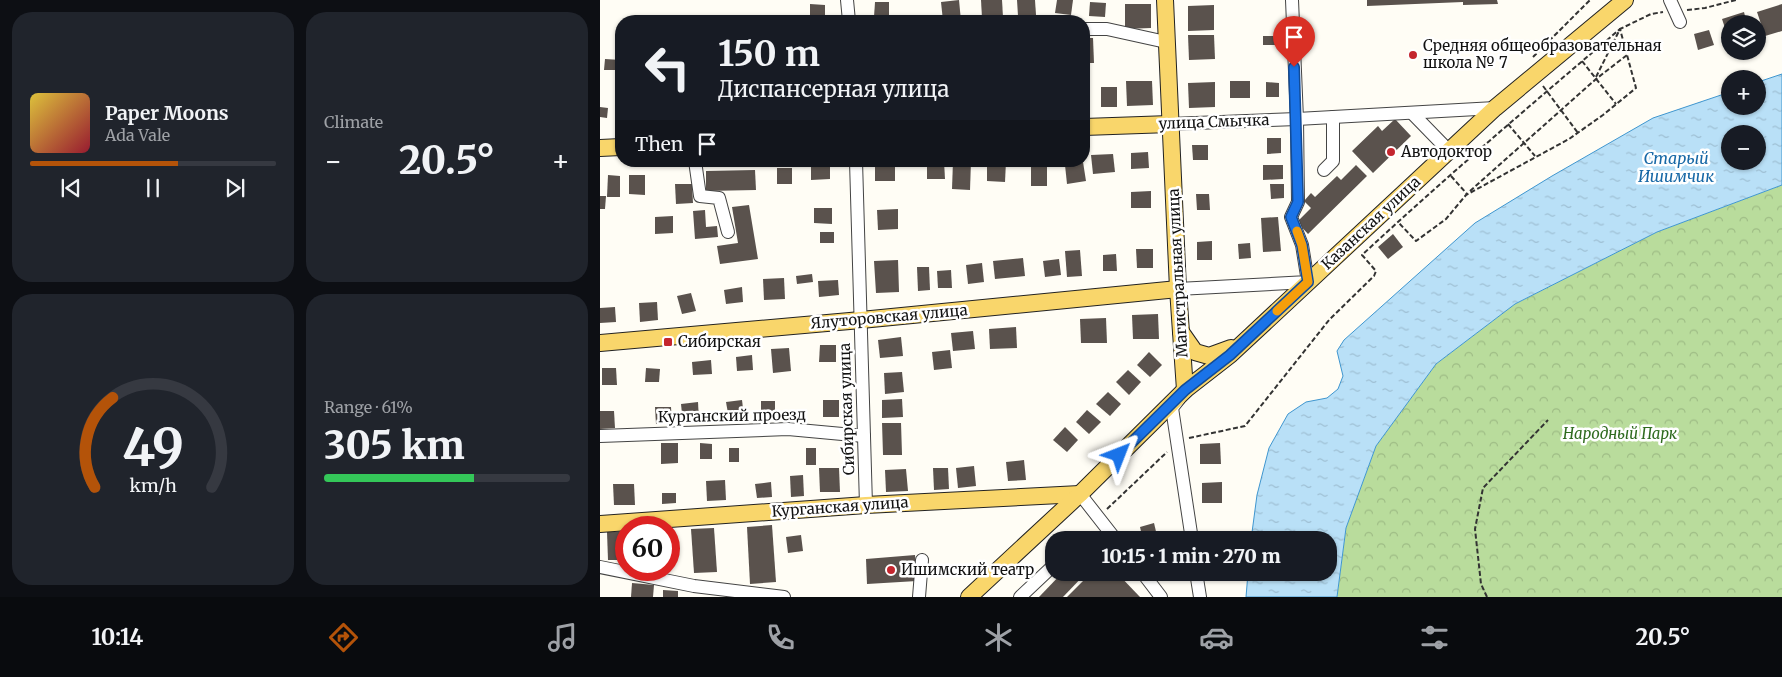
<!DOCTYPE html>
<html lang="en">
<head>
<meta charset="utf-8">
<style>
  body { margin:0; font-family:Merriweather,serif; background:#20242c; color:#f1f3f6; height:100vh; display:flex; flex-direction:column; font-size:19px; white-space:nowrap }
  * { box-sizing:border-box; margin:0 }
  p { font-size:16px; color:#9ea1a6 }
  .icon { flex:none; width:28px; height:28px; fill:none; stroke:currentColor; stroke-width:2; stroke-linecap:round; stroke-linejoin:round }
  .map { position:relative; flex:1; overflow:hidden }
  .side { display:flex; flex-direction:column; gap:12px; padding:12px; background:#0d0f14; width:600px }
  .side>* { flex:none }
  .guide { position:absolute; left:15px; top:15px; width:475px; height:152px; border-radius:20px; box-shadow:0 1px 4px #0004; background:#171b24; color:#f1f3f6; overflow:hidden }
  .tools { position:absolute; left:1121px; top:15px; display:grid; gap:10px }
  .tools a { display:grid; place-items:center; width:45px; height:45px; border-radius:50%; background:#171b24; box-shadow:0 1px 4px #0004; font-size:25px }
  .speed { position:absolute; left:15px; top:516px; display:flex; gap:10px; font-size:25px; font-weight:700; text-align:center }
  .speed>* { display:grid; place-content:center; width:65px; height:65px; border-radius:50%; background:#171b24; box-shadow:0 1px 4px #0004; line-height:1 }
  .speed .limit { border:8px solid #d22; background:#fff; color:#111 }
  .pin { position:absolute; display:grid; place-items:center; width:42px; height:42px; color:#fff; margin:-51px -21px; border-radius:50% 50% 50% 0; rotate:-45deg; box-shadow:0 0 5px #0007 }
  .pin .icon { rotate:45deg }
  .me { position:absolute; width:55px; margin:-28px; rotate:45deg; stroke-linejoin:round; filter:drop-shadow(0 0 4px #0008) }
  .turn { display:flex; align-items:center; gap:18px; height:105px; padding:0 20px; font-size:22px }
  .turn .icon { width:65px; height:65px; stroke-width:2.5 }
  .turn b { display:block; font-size:35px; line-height:42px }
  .then { display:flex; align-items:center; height:48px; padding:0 20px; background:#0003; gap:10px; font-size:19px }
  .big { font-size:38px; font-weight:800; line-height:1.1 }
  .side .card { flex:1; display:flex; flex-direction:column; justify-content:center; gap:8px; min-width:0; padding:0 18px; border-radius:20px; background:#20242c }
  .side .dial { align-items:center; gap:0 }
  .dial svg { height:130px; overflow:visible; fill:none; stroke:#363941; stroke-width:7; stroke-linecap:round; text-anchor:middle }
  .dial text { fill:#f1f3f6; stroke:none }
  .song { display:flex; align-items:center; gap:15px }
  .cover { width:60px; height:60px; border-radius:8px; background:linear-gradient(135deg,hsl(50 70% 55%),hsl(350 70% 35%)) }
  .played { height:5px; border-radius:2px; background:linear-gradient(90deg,#b45309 60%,#363941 60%) }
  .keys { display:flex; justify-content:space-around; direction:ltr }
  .heat { display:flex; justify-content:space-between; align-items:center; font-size:28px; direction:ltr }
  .charge { height:8px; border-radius:4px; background:linear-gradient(90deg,#34c759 61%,#363941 0) }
  .side .tiles { flex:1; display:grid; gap:12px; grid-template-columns:repeat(2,1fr) }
  .trip { position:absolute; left:445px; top:531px; width:292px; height:50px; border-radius:20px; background:#171b24; box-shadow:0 1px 4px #0004; font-weight:800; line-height:50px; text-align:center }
  .dock { display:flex; height:80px; justify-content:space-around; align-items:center; background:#090b0e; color:#9ea1a6 }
  .dock .icon { width:35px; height:35px }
  .dock .on { color:#b45309 }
  .dock b { font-size:22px; color:#f1f3f6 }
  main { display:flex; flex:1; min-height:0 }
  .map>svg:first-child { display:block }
</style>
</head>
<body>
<main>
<section class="side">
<div class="tiles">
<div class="card">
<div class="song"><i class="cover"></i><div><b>Paper Moons</b><p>Ada Vale</p></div></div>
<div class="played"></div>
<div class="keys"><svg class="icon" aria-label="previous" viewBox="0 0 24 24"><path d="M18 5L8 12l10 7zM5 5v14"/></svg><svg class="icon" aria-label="pause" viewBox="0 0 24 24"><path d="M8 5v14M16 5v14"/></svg><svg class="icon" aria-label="next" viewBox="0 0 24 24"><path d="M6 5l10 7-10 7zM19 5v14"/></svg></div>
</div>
<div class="card"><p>Climate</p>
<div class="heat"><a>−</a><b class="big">20.5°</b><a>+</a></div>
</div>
<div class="card dial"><svg viewBox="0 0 100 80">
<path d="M14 69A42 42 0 1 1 86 69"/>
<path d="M14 69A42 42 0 0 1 25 14" stroke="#b45309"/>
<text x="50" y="56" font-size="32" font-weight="700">49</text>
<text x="50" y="72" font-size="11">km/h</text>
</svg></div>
<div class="card"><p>Range · 61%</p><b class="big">305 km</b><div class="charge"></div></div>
</div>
</section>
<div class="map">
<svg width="1182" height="597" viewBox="0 0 1182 597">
  <defs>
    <pattern id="forest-crowns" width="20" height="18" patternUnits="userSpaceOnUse" patternTransform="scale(1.25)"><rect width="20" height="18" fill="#b9dc9c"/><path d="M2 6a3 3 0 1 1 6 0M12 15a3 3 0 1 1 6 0" fill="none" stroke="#9ebc85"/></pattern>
    <pattern id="water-ripples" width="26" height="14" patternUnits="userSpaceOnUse" patternTransform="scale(1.25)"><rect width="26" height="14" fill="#b9e0f7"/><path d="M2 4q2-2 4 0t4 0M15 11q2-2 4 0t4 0" fill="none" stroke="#9ebfd3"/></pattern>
  </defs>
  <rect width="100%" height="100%" fill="#fffdf5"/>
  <path fill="url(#forest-crowns)" d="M1182,185V597H737L746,528L776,446L836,364L915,304L1057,232Z"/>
  <path fill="url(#water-ripples)" stroke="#3f96cf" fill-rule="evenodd" d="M1182,74V185L1057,232L915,304L836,364L776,446L746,528L737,597H646L648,573L729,572V540H651L657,495L669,448L688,414L706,402L727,398L738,389L743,376L737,351L744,340L875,223L952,176L1053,118L1130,92V106H1158V82ZM1130,134H1158V161H1130Z"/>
  <g fill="#5a524d">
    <path d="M359,0L361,21H343L341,2Z"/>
    <path d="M381,0H402L403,17L382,18Z"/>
    <path d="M417,0H435L436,15L418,16Z"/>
    <path d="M457,0H473L471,15L455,13Z"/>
    <path d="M767,0H897L898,4L863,5V2L767,6Z"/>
    <path d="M275,2H289V17H274Z"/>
    <path d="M490,2L506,3L505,17L489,16Z"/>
    <path d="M210,4L225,5V21H210Z"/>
    <path d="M525,4H551V28L525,29Z"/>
    <path d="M1182,4V31L1165,36L1157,12Z"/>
    <path d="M614,5V30L588,31V6Z"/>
    <path d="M1144,12L1147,24H1130V33L1127,34L1122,19Z"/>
    <path d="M1109,30L1114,45L1098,50L1094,34Z"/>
    <path d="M588,35H614L615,59L589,60Z"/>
    <rect x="663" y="36" width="15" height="9"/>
    <path d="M484,38H493L494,63H484Z"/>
    <path d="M5,59L21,60V70H4Z"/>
    <path d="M526,81H552L553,105L527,106Z"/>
    <rect x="630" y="81" width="20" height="17"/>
    <path d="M615,82V107L589,108L588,83Z"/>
    <path d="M666,82L679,83V97H666Z"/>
    <rect x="501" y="87" width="16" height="20"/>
    <path d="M0,107L8,108L7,118L0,117Z"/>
    <path d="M795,119L811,136L773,173L752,151L778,126L782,131Z"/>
    <path d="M667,138H681V153L667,154Z"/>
    <path d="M592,145H608V160H593Z"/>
    <path d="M548,152L549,168L531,169V153Z"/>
    <path d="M513,154L515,172L493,174L491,155Z"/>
    <rect x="275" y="161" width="20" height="20"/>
    <path d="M327,161H344L345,179H327Z"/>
    <path d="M353,161H371L370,190L352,189Z"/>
    <path d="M387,161H406L405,182L387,181Z"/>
    <path d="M483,162L486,181L467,184L465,165Z"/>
    <path d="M211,165H230V179L211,180Z"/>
    <path d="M447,165V186H431V166Z"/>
    <path d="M663,165H683V179L663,180Z"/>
    <path d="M756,165L767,176L708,234L697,222L711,208L704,201L711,193L715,197L737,176L741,180Z"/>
    <rect x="177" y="168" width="15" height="16"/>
    <path d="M155,170L156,190L106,191V171Z"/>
    <path d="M8,175L20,176V197H7Z"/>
    <path d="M29,175H45V195L29,194Z"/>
    <path d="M75,184H92L93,203L76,204Z"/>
    <path d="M670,184H684V198L671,199Z"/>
    <path d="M551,191V208H531V192Z"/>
    <path d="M596,194H609L610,210H597Z"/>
    <path d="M0,196H6L5,209H0Z"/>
    <path d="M149,205L158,259L120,264L117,246L138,243L132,207Z"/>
    <path d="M214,208H232V224L214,223Z"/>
    <path d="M298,209V229L278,230L277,210Z"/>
    <path d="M105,210L106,227L117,226L118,237L95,239L93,211Z"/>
    <path d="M73,216V233L55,234V217Z"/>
    <path d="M678,217L681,251L663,252L661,218Z"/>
    <rect x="220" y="232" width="14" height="11"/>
    <path d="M793,234L803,247L788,259L778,247Z"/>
    <path d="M612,241V260H597V242Z"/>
    <path d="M650,243L651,258L639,259L638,244Z"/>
    <path d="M536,249H553V268H537Z"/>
    <path d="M480,250L482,276L467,277L465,251Z"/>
    <path d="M516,254L517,271H503V255Z"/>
    <path d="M423,258L425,276L395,279L393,261Z"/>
    <path d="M459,259L461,275L445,277L443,261Z"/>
    <path d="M298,260L299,292L276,293L274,261Z"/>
    <path d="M382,263L384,282L368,284L366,265Z"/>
    <path d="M317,267H329L330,290L318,291Z"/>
    <path d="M351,270L352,288H338L337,271Z"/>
    <path d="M212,274L213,282L197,284L196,276Z"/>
    <path d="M184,278L185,299L164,300L163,279Z"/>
    <path d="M238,280L239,295L219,297L218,281Z"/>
    <path d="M142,287L143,302L126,304L124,290Z"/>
    <path d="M91,293L96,311L82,314L77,296Z"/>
    <path d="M57,302L58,320L40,322L39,303Z"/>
    <path d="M15,307L16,322L0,323V308Z"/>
    <path d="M558,314L559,339H533L532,315Z"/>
    <path d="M506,318L507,343H481L480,319Z"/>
    <path d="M416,327L417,348L390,349L389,329Z"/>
    <path d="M373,331L375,349L353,351L351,333Z"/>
    <path d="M301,337L303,356L280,358L278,340Z"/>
    <path d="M220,345H236V362H219Z"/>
    <path d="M189,348L191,371L173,373L171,349Z"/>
    <path d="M350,350L352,368L334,370L332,352Z"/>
    <path d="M549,352L562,365L550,377L537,365Z"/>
    <path d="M152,355L153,370L137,371L136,357Z"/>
    <path d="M111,360L112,374L93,375L92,362Z"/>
    <path d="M2,368H16L17,385H2Z"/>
    <path d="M46,368L60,369L59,382H45Z"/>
    <path d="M528,370L541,382L529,395L516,382Z"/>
    <path d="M302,372L304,392L285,394L284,373Z"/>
    <path d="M508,392L521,404L510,416L496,404Z"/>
    <path d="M302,399L303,417L282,418V400Z"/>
    <path d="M142,400L144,417L129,419L126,402Z"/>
    <rect x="223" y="400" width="16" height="17"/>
    <rect x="161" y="401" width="14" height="16"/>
    <path d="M98,402L99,421L83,423L81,404Z"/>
    <path d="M55,407H71L72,424H56Z"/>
    <path d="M487,410L501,422L489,434L476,422Z"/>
    <path d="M0,411H14L15,428L0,429Z"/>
    <path d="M282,423H301L302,455H283Z"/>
    <path d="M465,427L478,440L467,452L453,440Z"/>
    <path d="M61,443H78V463L61,464Z"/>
    <path d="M100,443L112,444V459H100Z"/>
    <path d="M620,443L621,464H600V444Z"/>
    <rect x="129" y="448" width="10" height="14"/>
    <rect x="206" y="448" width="10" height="17"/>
    <path d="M424,460L426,480L408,481L406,462Z"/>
    <path d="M374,466L376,486L358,488L356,468Z"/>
    <path d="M219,468H239L240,492H220Z"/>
    <path d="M333,468H348L349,489L334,490Z"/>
    <path d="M306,469L308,491L286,492L285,470Z"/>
    <path d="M203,475L204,496L191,497L190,476Z"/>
    <path d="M125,480L126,500L107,501L106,481Z"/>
    <path d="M171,482L172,497L157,498L155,484Z"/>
    <path d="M622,482V503H602V483Z"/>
    <path d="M13,484H34L35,505H14Z"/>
    <path d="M62,493H76V503L62,504Z"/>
    <path d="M554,523L558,540H543L540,527Z"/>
    <path d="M172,525L176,582L150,584L147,527Z"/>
    <path d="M114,528L117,572L94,573L91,529Z"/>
    <path d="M26,531V560H8L7,532Z"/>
    <path d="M201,535L203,551L188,553L186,537Z"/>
    <path d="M315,555L317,581L267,584L266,559Z"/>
    <path d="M463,572H487L463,597H439Z"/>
    <path d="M492,572H516L540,597H467Z"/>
    <path d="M32,583L54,585L53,597H31Z"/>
    <path d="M63,590L78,591V597H63Z"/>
  </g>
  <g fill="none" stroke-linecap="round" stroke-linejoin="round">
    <g stroke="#444" stroke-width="14">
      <g id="minor">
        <path d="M247,0L249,21"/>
        <path d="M1070,0L1080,22"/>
        <path d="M484,29H507L566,42"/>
        <path d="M812,113L849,151"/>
        <path d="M570,124L697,119L895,108"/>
        <path d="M95,161L100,196L119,198L128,232"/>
        <path d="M256,161L266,505"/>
        <path d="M724,170L733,161V117"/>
        <path d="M578,289L708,282L702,245L691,217L698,202L697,119L692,0"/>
        <path d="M579,399L572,408L592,540"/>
        <path d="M0,436L188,429L264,436"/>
        <path d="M480,494L516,540"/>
        <path d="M480,540V539"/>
        <path d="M0,567L94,586L184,597"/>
        <path d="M542,572L561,597"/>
        <path d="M596,572L600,597"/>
        <path d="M319,597L322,560"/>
        <path d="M420,597L454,565"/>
      </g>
    </g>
    <g stroke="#222" stroke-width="18">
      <g id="major">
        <path d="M565,0L578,289L585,390"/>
        <path d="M484,127L570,124"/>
        <path d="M0,148L21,147"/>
        <path d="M581,332L595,352L609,356L631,348"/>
        <path d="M0,343L261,320L578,289"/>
        <path d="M0,524L266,505L480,494"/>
        <path d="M369,597L480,494L585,390L630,355L895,108L1025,0"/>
      </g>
    </g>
    <g stroke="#333" stroke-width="2" stroke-dasharray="5 2.5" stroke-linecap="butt">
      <path d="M1087,10L1105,8L1136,0"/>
      <path d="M933,57L990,0"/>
      <path d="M982,61L1016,104"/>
      <path d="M996,77L1020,29L1051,14L1063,12"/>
      <path d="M943,86L978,133"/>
      <path d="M908,124L935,156"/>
      <path d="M851,176L867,194"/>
      <path d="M870,191L996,79L1027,55"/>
      <path d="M589,438L645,426L729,320L774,276L776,271L762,255C846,177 933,103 1020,29L1036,88L1003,115L969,139L866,195L846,219L816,241L798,222"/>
      <path d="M507,509L567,452"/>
      <path d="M887,597L881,584L875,529L883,488L948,420"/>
    </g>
    <use href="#minor" stroke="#fff" stroke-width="12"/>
    <use href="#major" stroke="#f9d66b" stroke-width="16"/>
  </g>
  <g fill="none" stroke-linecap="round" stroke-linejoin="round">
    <g stroke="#114b97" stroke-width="12">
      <path id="route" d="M519,455L585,390L630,355L708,282L702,245L691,217L698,202L694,67"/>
    </g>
    <use href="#route" stroke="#1a73e8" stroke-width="9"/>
    <path stroke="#f59e0b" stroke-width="9" d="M677,311L708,282L702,245L697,231"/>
  </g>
  <g fill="#c4262e" stroke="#fff" stroke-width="2">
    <circle cx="813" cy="55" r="5"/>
    <circle cx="791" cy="152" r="5"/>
    <rect x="63" y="337" width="10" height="10" rx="2.5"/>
    <circle cx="291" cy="570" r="5"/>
  </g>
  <g text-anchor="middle" stroke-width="5" stroke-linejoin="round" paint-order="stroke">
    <g font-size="15" fill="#111" stroke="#fff" text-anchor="start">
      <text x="823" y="51">Средняя общеобразовательная<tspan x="823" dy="17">школа № 7</tspan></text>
      <text x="801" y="157">Автодоктор</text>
      <text x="78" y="347">Сибирская</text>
      <text x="301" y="575">Ишимский театр</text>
    </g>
    <g font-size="15" fill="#111" stroke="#fff">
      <text transform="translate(614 122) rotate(-2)" y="5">улица Смычка</text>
      <text transform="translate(771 223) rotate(-43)" y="5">Казанская улица</text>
      <text transform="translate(578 273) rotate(-93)" y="5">Магистральная улица</text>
      <text transform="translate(289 317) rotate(-5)" y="5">Ялуторовская улица</text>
      <text transform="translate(247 409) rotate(-92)" y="5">Сибирская улица</text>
      <text transform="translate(132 416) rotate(-1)" y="5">Курганский проезд</text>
      <text transform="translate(240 507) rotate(-4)" y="5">Курганская улица</text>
    </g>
    <g font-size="15" font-style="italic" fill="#2f6b1f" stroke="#fff">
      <text x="1020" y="439">Народный Парк</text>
    </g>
    <g font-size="16" font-style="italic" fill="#1768a6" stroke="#fff">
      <text x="1076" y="164">Старый<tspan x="1076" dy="18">Ишимчик</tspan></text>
    </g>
  </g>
</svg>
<div class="tools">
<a><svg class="icon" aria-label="layers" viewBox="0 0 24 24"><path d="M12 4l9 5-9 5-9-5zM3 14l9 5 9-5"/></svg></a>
<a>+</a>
<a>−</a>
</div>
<div class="speed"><div class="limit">60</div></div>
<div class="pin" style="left:694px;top:67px;background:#d93025"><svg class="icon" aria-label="arrive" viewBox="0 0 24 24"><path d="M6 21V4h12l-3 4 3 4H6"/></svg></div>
<svg class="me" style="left:519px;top:455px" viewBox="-20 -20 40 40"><path d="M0-17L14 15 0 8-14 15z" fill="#1a73e8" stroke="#fff" stroke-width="4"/></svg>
<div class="trip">10:15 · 1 min · 270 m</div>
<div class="guide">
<div class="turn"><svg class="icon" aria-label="left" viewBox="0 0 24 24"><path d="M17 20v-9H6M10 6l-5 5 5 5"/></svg><div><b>150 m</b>Диспансерная улица</div></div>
<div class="then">Then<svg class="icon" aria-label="arrive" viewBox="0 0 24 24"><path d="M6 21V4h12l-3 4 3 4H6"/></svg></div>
</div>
</div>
</main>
<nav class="dock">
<b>10:14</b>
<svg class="icon on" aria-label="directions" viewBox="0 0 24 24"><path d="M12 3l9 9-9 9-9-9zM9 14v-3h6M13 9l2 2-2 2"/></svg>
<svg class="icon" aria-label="music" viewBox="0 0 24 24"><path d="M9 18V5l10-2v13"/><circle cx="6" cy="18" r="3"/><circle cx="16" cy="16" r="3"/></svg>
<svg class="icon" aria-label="phone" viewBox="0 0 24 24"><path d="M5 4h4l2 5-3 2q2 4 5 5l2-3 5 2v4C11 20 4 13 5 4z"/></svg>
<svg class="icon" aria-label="climate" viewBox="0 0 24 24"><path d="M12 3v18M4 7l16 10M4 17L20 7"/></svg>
<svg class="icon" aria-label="car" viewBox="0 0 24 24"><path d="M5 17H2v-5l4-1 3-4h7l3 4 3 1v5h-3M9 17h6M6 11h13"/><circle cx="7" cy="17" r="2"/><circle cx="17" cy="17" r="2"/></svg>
<svg class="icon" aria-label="filters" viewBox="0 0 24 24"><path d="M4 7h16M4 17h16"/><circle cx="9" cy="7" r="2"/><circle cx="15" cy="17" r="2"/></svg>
<b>20.5°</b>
</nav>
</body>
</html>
